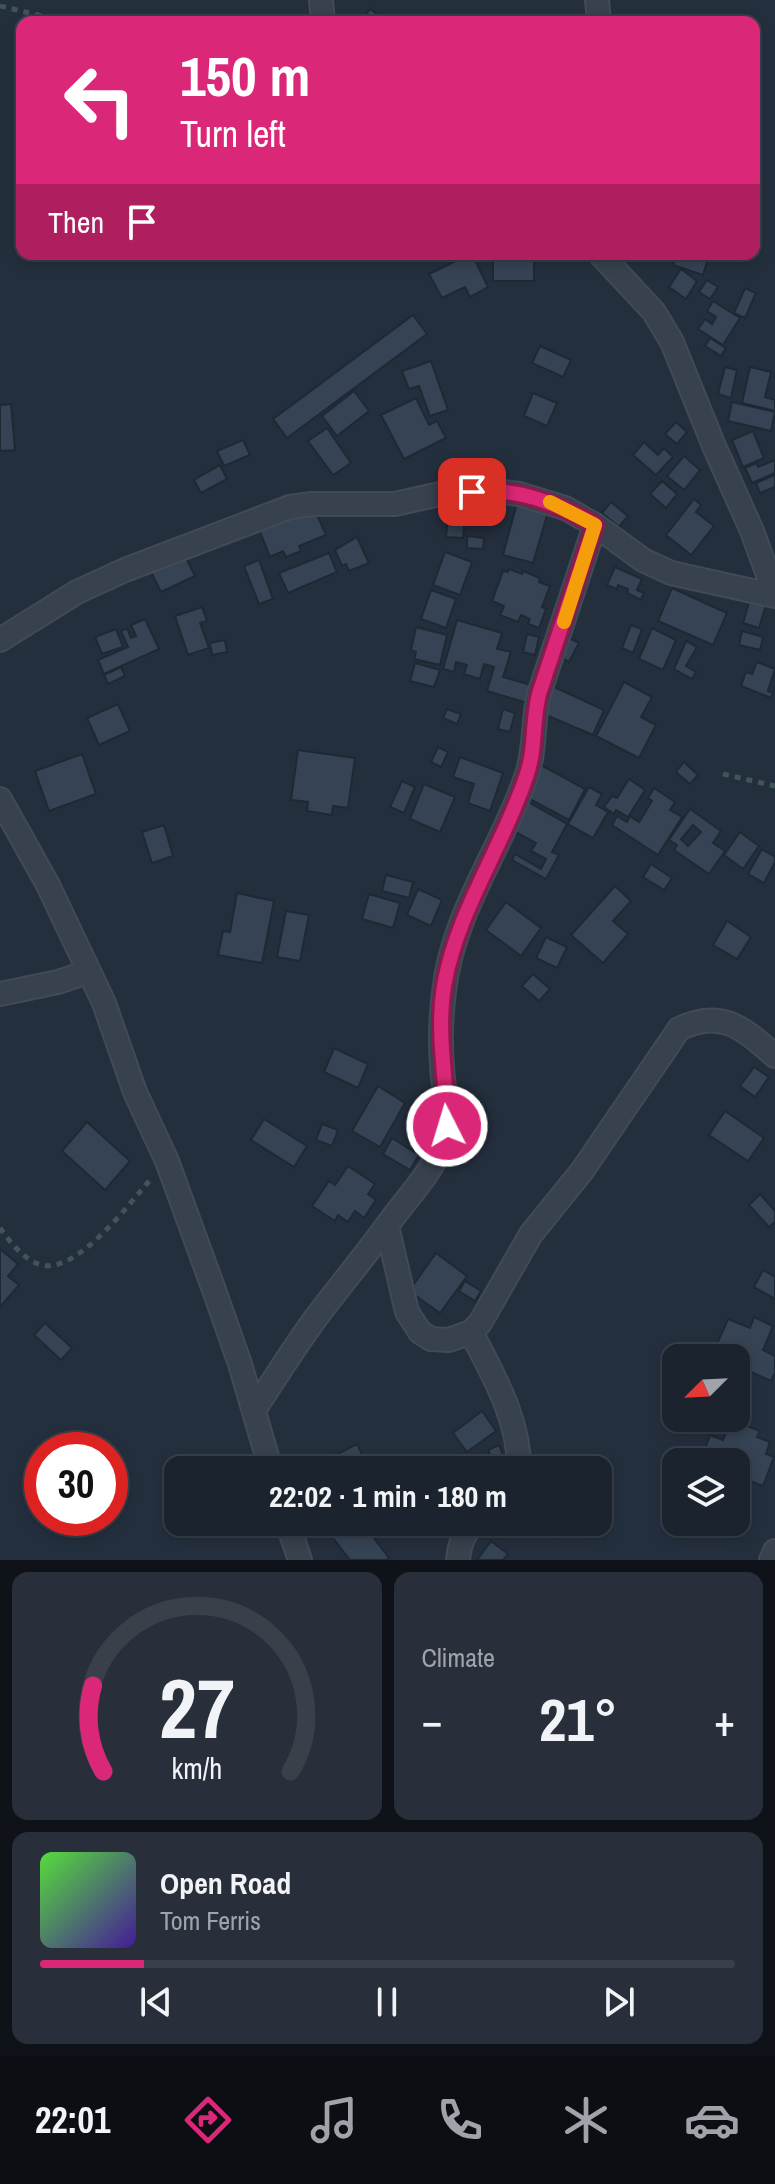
<!DOCTYPE html>
<html lang="en">
<head>
<meta charset="utf-8">
<style>
  body { margin:0; font-family:"Archivo Narrow",sans-serif; background:#282f3a; color:#f1f3f6; height:100vh; display:flex; flex-direction:column; font-size:30px; white-space:nowrap }
  * { box-sizing:border-box; margin:0 }
  p { font-size:26px; color:#a0a4aa }
  .icon { flex:none; width:44px; height:44px; fill:none; stroke:currentColor; stroke-width:2; stroke-linecap:round; stroke-linejoin:round }
  .map { position:relative; height:1560px; overflow:hidden }
  .drawer { display:flex; flex-direction:column; gap:12px; padding:12px; background:#0f1319; flex:1 }
  .drawer>* { flex:none }
  .banner { position:absolute; left:16px; top:16px; width:744px; height:244px; border-radius:16px; box-shadow:0 4px 12px #0003,0 0 0 2px #39404a; background:#db2777; color:#fff; overflow:hidden }
  .needle { width:52px; rotate:246deg }
  .controls { position:absolute; left:662px; top:1344px; display:grid; gap:16px }
  .controls a { display:grid; place-items:center; width:88px; height:88px; border-radius:16px; background:#1b232e; box-shadow:0 4px 12px #0003,0 0 0 2px #39404a; font-size:40px }
  .speed { position:absolute; left:24px; top:1432px; display:flex; gap:16px; font-size:40px; font-weight:700; text-align:center }
  .speed>* { display:grid; place-content:center; width:104px; height:104px; border-radius:50%; background:#1b232e; box-shadow:0 4px 12px #0003,0 0 0 2px #39404a; line-height:1 }
  .speed .limit { border:12px solid #d22; background:#fff; color:#111 }
  .pin { position:absolute; display:grid; place-items:center; width:68px; height:68px; color:#fff; margin:-34px; border-radius:16px; box-shadow:0 4px 12px #0006 }
  .me { position:absolute; width:88px; margin:-44px; rotate:355deg; stroke-linejoin:round; filter:drop-shadow(0 0 6px #0008) }
  .turn { display:flex; align-items:center; gap:28px; height:168px; padding:0 32px; font-size:36px }
  .turn .icon { width:104px; height:104px; stroke-width:2.5 }
  .turn b { display:block; font-size:56px; line-height:68px }
  .then { display:flex; align-items:center; height:76px; padding:0 32px; background:#0003; gap:16px; font-size:30px }
  .big { font-size:60px; font-weight:700; line-height:1.1 }
  .drawer .card { flex:1; display:flex; flex-direction:column; justify-content:center; gap:12px; min-width:0; padding:0 28px; border-radius:16px; background:#282f3a }
  .drawer .dial { align-items:center; gap:0 }
  .dial svg { height:208px; overflow:visible; fill:none; stroke:#39404a; stroke-width:7; stroke-linecap:round; text-anchor:middle }
  .dial text { fill:#f1f3f6; stroke:none }
  .song { display:flex; align-items:center; gap:24px }
  .cover { width:96px; height:96px; border-radius:12px; background:linear-gradient(135deg,hsl(110 70% 55%),hsl(260 70% 35%)) }
  .played { height:8px; border-radius:4px; background:linear-gradient(90deg,#db2777 15%,#39404a 15%) }
  .keys { display:flex; justify-content:space-around; direction:ltr }
  .heat { display:flex; justify-content:space-between; align-items:center; font-size:44px; direction:ltr }
  .drawer .tiles { flex:1; display:grid; gap:12px; grid-template-columns:1fr 1fr }
  .card:last-child { grid-column:span 2 }
  .trip { position:absolute; left:164px; top:1456px; width:448px; height:80px; border-radius:16px; background:#1b232e; box-shadow:0 4px 12px #0003,0 0 0 2px #39404a; font-weight:700; line-height:80px; text-align:center }
  .tab-bar { display:flex; height:128px; justify-content:space-around; align-items:center; background:#0b0e12; color:#a0a4aa }
  .tab-bar .icon { width:56px; height:56px }
  .tab-bar .selected { color:#db2777 }
  .tab-bar b { font-size:36px; color:#f1f3f6 }
  .map>svg:first-child { display:block }
</style>
</head>
<body>
<div class="map">
<svg width="775" height="1560" viewBox="0 0 775 1560">
  <rect width="100%" height="100%" fill="#242f3e"/>
  <g fill="#364354" stroke="#1f2835" stroke-width="2" fill-rule="evenodd">
    <path d="M370,9L389,22H361Z"/>
    <path d="M470,254H472L488,287L470,297L465,287L442,298L429,274Z"/>
    <path d="M677,254H694L708,259L703,275L673,265Z"/>
    <rect x="493" y="256" width="41" height="25"/>
    <path d="M681,269L697,281L686,299L669,287Z"/>
    <path d="M707,280L718,287L710,299L699,292Z"/>
    <path d="M745,288L756,293L745,318L734,313Z"/>
    <path d="M713,301L740,318L723,345L698,329L705,319L712,324L716,317L707,311Z"/>
    <path d="M413,315L427,334L287,438L273,419Z"/>
    <path d="M710,338L726,348L721,356L705,346Z"/>
    <path d="M540,346L571,360L563,377L532,363Z"/>
    <path d="M431,361L448,410L430,416L419,386L409,389L402,371Z"/>
    <path d="M725,367L737,370L731,398L718,394Z"/>
    <path d="M750,367L771,372L765,397L775,400V411L742,403Z"/>
    <path d="M354,391L369,411L337,436L322,416Z"/>
    <path d="M533,393L557,403L547,426L524,416Z"/>
    <path d="M416,398L429,425L437,421L446,438L404,459L381,415Z"/>
    <path d="M732,402L775,412L771,431L728,421Z"/>
    <path d="M11,404L15,450L0,451V405Z"/>
    <path d="M676,422L687,432L677,444L665,434Z"/>
    <path d="M327,428L351,463L333,475L308,441Z"/>
    <path d="M753,431L764,458L743,467L732,440Z"/>
    <path d="M243,440L250,455L224,466L217,451Z"/>
    <path d="M644,442L658,455L664,448L673,457L656,475L633,455Z"/>
    <path d="M684,456L700,470L684,490L667,476Z"/>
    <path d="M775,460V473L752,483L745,468L757,463L758,467Z"/>
    <path d="M220,465L227,479L201,493L194,480Z"/>
    <path d="M775,475V487L760,493L756,483Z"/>
    <path d="M662,481L677,494L666,508L650,494Z"/>
    <path d="M477,498L505,500L504,515L476,512Z"/>
    <path d="M694,499L701,505L696,512L714,526L691,555L666,535Z"/>
    <path d="M611,502L628,516L619,527L602,513Z"/>
    <path d="M517,503L548,512L533,563L503,555Z"/>
    <path d="M449,505L466,508L463,538L446,537Z"/>
    <path d="M313,506L326,535L299,546L301,551L286,557L283,551L270,557L259,529Z"/>
    <path d="M467,536L484,538L483,549L467,548Z"/>
    <path d="M357,537L369,563L349,571L346,564L342,566L335,550Z"/>
    <path d="M445,552L472,562L460,595L433,585Z"/>
    <path d="M329,553L337,572L288,593L279,573Z"/>
    <path d="M184,554L195,576L161,592L150,570Z"/>
    <path d="M259,560L273,599L259,604L244,566Z"/>
    <path d="M615,567L642,579L637,590L644,593L641,600L627,593L628,589L618,585L617,589L607,585Z"/>
    <path d="M509,569L522,574L523,571L540,578L539,582L550,586L542,607L546,609L539,628L528,624L530,619L521,615L518,622L500,615L504,606L492,601L503,571L508,572Z"/>
    <path d="M672,588L727,613L713,645L658,621Z"/>
    <path d="M431,590L456,599L446,628L421,619Z"/>
    <path d="M750,599L766,605L759,628L743,623Z"/>
    <path d="M202,607L207,621L200,623L209,648L188,655L175,616Z"/>
    <path d="M145,619L159,649L104,674L98,660L128,647L121,631L127,628L131,638L136,636L131,625Z"/>
    <path d="M457,620L502,633L497,649L511,652L503,677L531,685L527,703L487,691L494,667L484,664L480,679L464,674L467,665L456,662L454,672L443,669Z"/>
    <path d="M631,625L642,629L633,653L622,648Z"/>
    <path d="M416,627L447,635L440,665L414,659L416,652L411,650Z"/>
    <path d="M652,628L676,640L663,670L639,659Z"/>
    <path d="M116,629L123,647L102,654L95,637Z"/>
    <path d="M742,631L763,637L760,650L739,645Z"/>
    <path d="M527,634L539,637L535,655L523,652Z"/>
    <path d="M567,637L579,643L569,662L557,655Z"/>
    <path d="M225,640L227,652L212,655L210,643Z"/>
    <path d="M686,641L697,647L686,666L696,672L692,679L674,669Z"/>
    <path d="M757,662L775,669L768,691L773,693L771,698L741,686L746,672L752,674Z"/>
    <path d="M415,663L440,670L434,687L410,681Z"/>
    <path d="M121,667L125,676L108,684L104,675Z"/>
    <path d="M624,682L652,697L641,717L656,725L639,758L596,736Z"/>
    <path d="M550,685L604,710L593,735L539,712Z"/>
    <path d="M118,704L130,731L99,745L87,718Z"/>
    <path d="M447,709L461,714L457,724L443,718Z"/>
    <path d="M503,709L515,713L510,732L498,729Z"/>
    <path d="M438,747L448,752L441,767L431,762Z"/>
    <path d="M298,750L355,758L348,808L333,806L332,815L307,811L308,802L291,800Z"/>
    <path d="M82,754L96,794L49,811L35,771Z"/>
    <path d="M460,757L503,773L490,811L468,803L474,784L453,777Z"/>
    <path d="M684,762L698,775L690,784L676,772Z"/>
    <path d="M541,765L585,789L569,820L524,796Z"/>
    <path d="M629,779L645,790L628,817L616,810L614,814L604,807L612,796L617,798Z"/>
    <path d="M402,781L415,787L404,813L390,807Z"/>
    <path d="M424,784L455,797L440,832L410,819Z"/>
    <path d="M589,787L602,794L596,805L608,812L593,838L568,824Z"/>
    <path d="M654,788L675,802L670,810L682,817L658,855L612,825L617,816L627,822L630,816L639,822L652,801L648,798Z"/>
    <path d="M528,802L567,824L552,852L559,855L546,879L512,860L515,854L541,869L546,859L531,851L536,843L512,830Z"/>
    <path d="M690,809L721,831L713,843L725,851L709,874L674,850L677,845L669,840ZM693,825L701,832L688,846L681,839Z"/>
    <path d="M164,825L173,856L152,863L142,832Z"/>
    <path d="M740,832L759,846L743,869L724,855Z"/>
    <path d="M762,849L775,857V862L764,883L748,874Z"/>
    <path d="M651,864L672,878L664,890L643,877Z"/>
    <path d="M386,875L413,882L409,898L382,891Z"/>
    <path d="M615,886L631,901L613,921L628,934L603,963L571,935Z"/>
    <path d="M418,889L442,900L431,926L407,915Z"/>
    <path d="M237,893L274,901L262,963L218,955L223,931L230,932Z"/>
    <path d="M369,894L400,903L393,928L362,919Z"/>
    <path d="M506,902L541,928L521,956L486,930Z"/>
    <path d="M286,911L309,915L300,961L277,957Z"/>
    <path d="M727,921L751,937L737,959L713,945Z"/>
    <path d="M546,937L567,947L557,968L536,958Z"/>
    <path d="M533,974L550,989L539,1001L522,986Z"/>
    <path d="M334,1048L368,1064L358,1088L324,1072Z"/>
    <path d="M754,1067L769,1077L755,1097L740,1086Z"/>
    <path d="M378,1086L405,1103L380,1147L352,1131Z"/>
    <path d="M725,1111L764,1138L748,1161L709,1135Z"/>
    <path d="M264,1119L307,1146L294,1167L251,1140Z"/>
    <path d="M87,1122L130,1161L105,1190L62,1151Z"/>
    <path d="M322,1124L338,1130L332,1146L316,1140Z"/>
    <path d="M392,1138L419,1155L410,1170L383,1154Z"/>
    <path d="M348,1166L375,1184L368,1194L376,1200L364,1218L355,1211L348,1222L338,1215L335,1221L312,1206L329,1181L335,1185Z"/>
    <path d="M760,1194L775,1211V1222L769,1227L749,1205Z"/>
    <path d="M0,1249L18,1264L8,1276L19,1285L0,1307Z"/>
    <path d="M436,1253L467,1276L440,1313L409,1291Z"/>
    <path d="M763,1270L775,1277V1299L754,1287Z"/>
    <path d="M465,1281L481,1291L475,1301L459,1291Z"/>
    <path d="M754,1317L773,1326L763,1350L775,1356V1373L771,1381L736,1365V1358H719L712,1355L728,1319L750,1328Z"/>
    <path d="M45,1323L72,1348L61,1360L34,1335Z"/>
    <path d="M482,1411L496,1431L467,1452L453,1433Z"/>
    <path d="M731,1420L760,1431L757,1437L770,1442L766,1454L774,1457L763,1486L745,1479L741,1490L736,1488V1462H700L710,1435L723,1440Z"/>
    <path d="M357,1444L370,1470H306Z"/>
    <path d="M499,1445L509,1470H497L488,1450Z"/>
    <path d="M328,1522H362L389,1558L386,1560H350L323,1525Z"/>
    <path d="M535,1522H568L559,1537Z"/>
    <path d="M491,1541L508,1554L503,1560H477Z"/>
  </g>
  <g fill="none" stroke-linecap="round" stroke-linejoin="round">
    <g stroke="#414a57" stroke-width="26">
      <g id="street">
        <path d="M321,0L323,22"/>
        <path d="M597,0L599,22"/>
        <path d="M600,254L654,312L672,342L714,446L752,531L775,594"/>
        <path d="M0,640L77,592L125,570L290,507L312,504H395L440,494L489,490L519,494L565,508L595,525L643,560L671,573L775,596"/>
        <path d="M0,799L48,885L104,1003L135,1092L167,1161L214,1290L240,1364L271,1470"/>
        <path d="M0,994L58,982L88,972"/>
        <path d="M387,1226L407,1312L420,1332L431,1339L449,1340L471,1332L480,1323L531,1234L582,1171L679,1029C721,1008 743,1028 775,1056"/>
        <path d="M471,1332C493,1375 520,1420 519,1470"/>
        <path d="M254,1410C274,1380 293,1349 315,1319C339,1287 365,1256 389,1223C406,1199 429,1176 441,1148C453,1121 443,1093 442,1065C440,1040 441,1016 444,992C452,914 501,850 526,777C536,750 532,722 539,694L595,525"/>
        <path d="M287,1522L300,1560"/>
        <path d="M458,1560C459,1546 464,1532 475,1522"/>
        <path d="M771,1560L775,1551"/>
      </g>
    </g>
    <g stroke="#3f5557" stroke-width="5" stroke-dasharray="6 6" stroke-linecap="butt">
      <path d="M0,6L68,22"/>
      <path d="M723,774L775,786"/>
      <path d="M0,1228C10,1242 24,1260 41,1265C77,1274 129,1204 150,1180"/>
    </g>
    <use href="#street" stroke="#38414e" stroke-width="22"/>
  </g>
  <g fill="none" stroke-linecap="round" stroke-linejoin="round">
    <g stroke="#8e194d" stroke-width="20">
      <path id="route" d="M447,1126C447,1079 436,1034 444,986C457,911 502,849 526,777C536,750 532,722 539,694L595,525C556,503 517,487 472,492"/>
    </g>
    <use href="#route" stroke="#db2777" stroke-width="14"/>
    <path stroke="#f59e0b" stroke-width="14" d="M550,502L595,525L564,622"/>
  </g>
</svg>
<div class="controls">
<a><svg class="needle" viewBox="-14 -14 28 28"><path d="M0-13l5 13h-10z" fill="#e53935"/><path d="M0 13l5-13h-10z" fill="#a0a4aa"/></svg></a>
<a><svg class="icon" aria-label="layers" viewBox="0 0 24 24"><path d="M12 4l9 5-9 5-9-5zM3 14l9 5 9-5"/></svg></a>
</div>
<div class="speed"><div class="limit">30</div></div>
<div class="pin" style="left:472px;top:492px;background:#d93025"><svg class="icon" aria-label="arrive" viewBox="0 0 24 24"><path d="M6 21V4h12l-3 4 3 4H6"/></svg></div>
<svg class="me" style="left:447px;top:1126px" viewBox="-20 -20 40 40"><circle r="17" fill="#db2777" stroke="#fff" stroke-width="3"/><path d="M0-11L8 9 0 5-8 9z" fill="#fff"/></svg>
<div class="trip">22:02 · 1 min · 180 m</div>
<div class="banner">
<div class="turn"><svg class="icon" aria-label="left" viewBox="0 0 24 24"><path d="M17 20v-9H6M10 6l-5 5 5 5"/></svg><div><b>150 m</b>Turn left</div></div>
<div class="then">Then<svg class="icon" aria-label="arrive" viewBox="0 0 24 24"><path d="M6 21V4h12l-3 4 3 4H6"/></svg></div>
</div>
</div>
<section class="drawer">
<div class="tiles">
<div class="card dial"><svg viewBox="0 0 100 80">
<path d="M14 69A42 42 0 1 1 86 69"/>
<path d="M14 69A42 42 0 0 1 10 36" stroke="#db2777"/>
<text x="50" y="56" font-size="32" font-weight="700">27</text>
<text x="50" y="72" font-size="11">km/h</text>
</svg></div>
<div class="card"><p>Climate</p>
<div class="heat"><a>−</a><b class="big">21°</b><a>+</a></div>
</div>
<div class="card">
<div class="song"><i class="cover"></i><div><b>Open Road</b><p>Tom Ferris</p></div></div>
<div class="played"></div>
<div class="keys"><svg class="icon" aria-label="previous" viewBox="0 0 24 24"><path d="M18 5L8 12l10 7zM5 5v14"/></svg><svg class="icon" aria-label="pause" viewBox="0 0 24 24"><path d="M8 5v14M16 5v14"/></svg><svg class="icon" aria-label="next" viewBox="0 0 24 24"><path d="M6 5l10 7-10 7zM19 5v14"/></svg></div>
</div>
</div>
</section>
<nav class="tab-bar">
<b>22:01</b>
<svg class="icon selected" aria-label="directions" viewBox="0 0 24 24"><path d="M12 3l9 9-9 9-9-9zM9 14v-3h6M13 9l2 2-2 2"/></svg>
<svg class="icon" aria-label="music" viewBox="0 0 24 24"><path d="M9 18V5l10-2v13"/><circle cx="6" cy="18" r="3"/><circle cx="16" cy="16" r="3"/></svg>
<svg class="icon" aria-label="phone" viewBox="0 0 24 24"><path d="M5 4h4l2 5-3 2q2 4 5 5l2-3 5 2v4C11 20 4 13 5 4z"/></svg>
<svg class="icon" aria-label="climate" viewBox="0 0 24 24"><path d="M12 3v18M4 7l16 10M4 17L20 7"/></svg>
<svg class="icon" aria-label="car" viewBox="0 0 24 24"><path d="M5 17H2v-5l4-1 3-4h7l3 4 3 1v5h-3M9 17h6M6 11h13"/><circle cx="7" cy="17" r="2"/><circle cx="17" cy="17" r="2"/></svg>
</nav>
</body>
</html>
